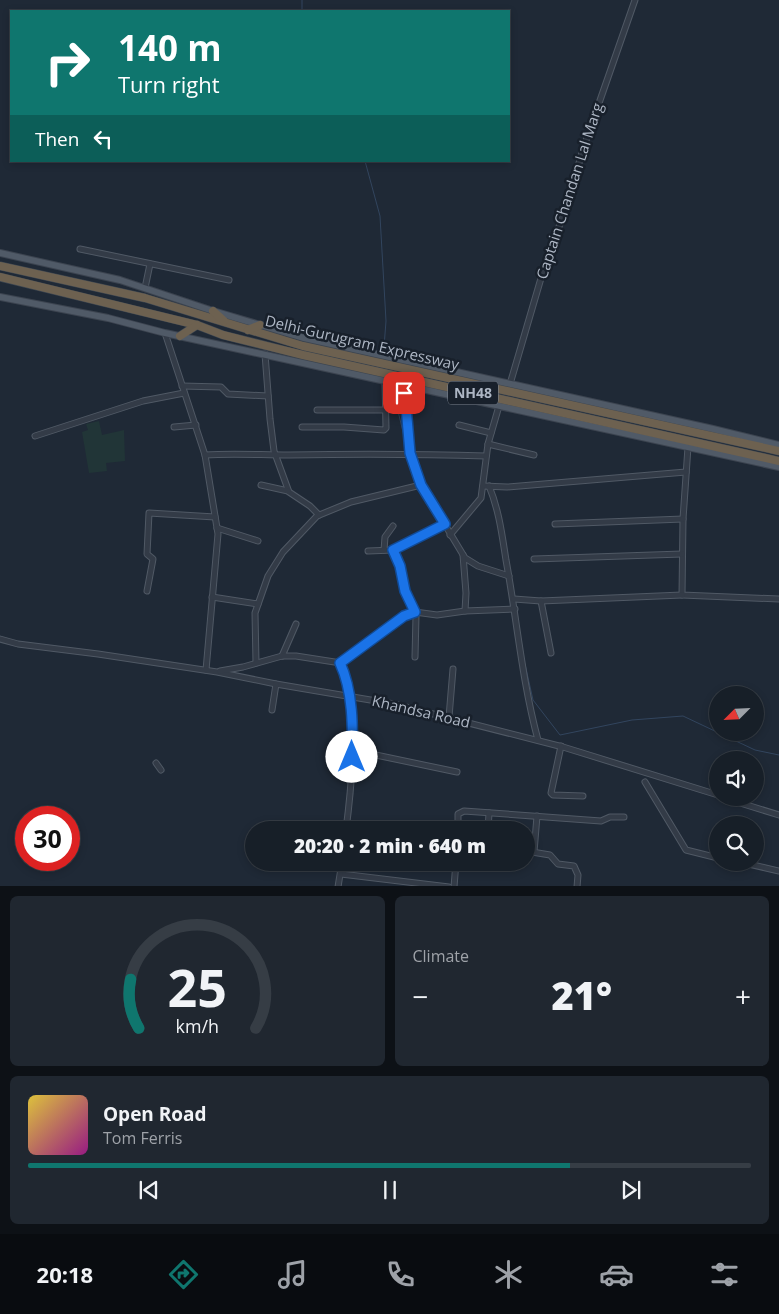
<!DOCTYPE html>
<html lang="en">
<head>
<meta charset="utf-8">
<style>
  body { margin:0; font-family:"Open Sans",sans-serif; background:#202730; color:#f1f3f6; height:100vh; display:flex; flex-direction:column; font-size:19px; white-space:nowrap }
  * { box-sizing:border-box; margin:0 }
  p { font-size:16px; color:#9ea2a8 }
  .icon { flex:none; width:28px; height:28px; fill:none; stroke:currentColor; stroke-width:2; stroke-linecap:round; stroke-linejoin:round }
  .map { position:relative; height:886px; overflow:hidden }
  .drawer { display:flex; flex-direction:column; gap:10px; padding:10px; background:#0d1116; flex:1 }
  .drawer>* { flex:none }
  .banner { position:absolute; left:10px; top:10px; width:500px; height:152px; border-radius:0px; box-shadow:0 2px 8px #0003,0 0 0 1px #363d45; background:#0f766e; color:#fff; overflow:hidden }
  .needle { width:32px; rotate:246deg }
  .buttons { position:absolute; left:709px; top:686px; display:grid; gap:10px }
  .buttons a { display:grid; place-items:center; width:55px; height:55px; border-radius:50%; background:#171f28; box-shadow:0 2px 8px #0003,0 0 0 1px #363d45; font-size:25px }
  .speed { position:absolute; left:15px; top:806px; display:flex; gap:10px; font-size:25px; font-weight:700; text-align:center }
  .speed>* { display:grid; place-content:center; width:65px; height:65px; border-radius:50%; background:#171f28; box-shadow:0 2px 8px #0003,0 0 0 1px #363d45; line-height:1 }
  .speed .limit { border:8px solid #d22; background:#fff; color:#111 }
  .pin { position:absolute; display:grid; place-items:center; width:42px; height:42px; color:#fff; margin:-21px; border-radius:10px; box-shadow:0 2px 8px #0006 }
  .me { position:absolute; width:55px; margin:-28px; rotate:0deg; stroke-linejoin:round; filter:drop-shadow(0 0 4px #0008) }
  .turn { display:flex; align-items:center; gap:18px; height:105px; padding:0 25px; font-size:22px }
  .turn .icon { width:65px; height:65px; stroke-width:2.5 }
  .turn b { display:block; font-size:35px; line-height:42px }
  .then { display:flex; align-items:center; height:48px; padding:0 25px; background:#0003; gap:10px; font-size:19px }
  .big { font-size:38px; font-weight:800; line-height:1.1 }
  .drawer .widget { flex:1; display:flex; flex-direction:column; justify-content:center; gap:8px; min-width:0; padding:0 18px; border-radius:8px; background:#202730 }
  .drawer .dial { align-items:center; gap:0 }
  .dial svg { height:130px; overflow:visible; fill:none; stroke:#363d45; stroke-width:7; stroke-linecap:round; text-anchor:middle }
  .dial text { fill:#f1f3f6; stroke:none }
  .song { display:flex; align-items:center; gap:15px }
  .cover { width:60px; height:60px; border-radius:8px; background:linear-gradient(135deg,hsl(50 70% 55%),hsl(310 70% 35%)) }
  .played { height:5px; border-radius:2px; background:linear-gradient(90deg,#0f766e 75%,#363d45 75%) }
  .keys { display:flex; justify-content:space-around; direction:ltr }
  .heat { display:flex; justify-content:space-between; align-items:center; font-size:28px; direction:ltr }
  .drawer .tiles { flex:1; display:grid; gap:10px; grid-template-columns:1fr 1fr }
  .widget:last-child { grid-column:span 2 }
  .trip { position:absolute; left:245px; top:821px; width:290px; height:50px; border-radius:25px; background:#171f28; box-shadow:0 2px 8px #0003,0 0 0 1px #363d45; font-weight:800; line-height:50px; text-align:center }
  .dock { display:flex; height:80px; justify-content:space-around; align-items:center; background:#090c10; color:#9ea2a8 }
  .dock .icon { width:35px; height:35px }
  .dock .active { color:#0f766e }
  .dock b { font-size:22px; color:#f1f3f6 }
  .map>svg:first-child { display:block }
</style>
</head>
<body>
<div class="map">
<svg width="779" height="887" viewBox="0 0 779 887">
  <rect width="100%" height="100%" fill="#1f2936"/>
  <path fill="#213537" d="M99,421L102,435L124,430L125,461L106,463L107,471L89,473L82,432L88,430L86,424Z"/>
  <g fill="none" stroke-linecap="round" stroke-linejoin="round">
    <g stroke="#32455e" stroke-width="1">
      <path d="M302,11V0"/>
      <path d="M365,161L380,216L386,321L384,347"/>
      <path d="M393,390L408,453"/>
      <path d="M428,492L442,511L447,522"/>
      <path d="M510,576L513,586"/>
      <path d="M525,664L533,700L560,735L632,720L683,716L755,750L779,755"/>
    </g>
    <g stroke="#505965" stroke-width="7">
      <g id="minor">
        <path d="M80,249L229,280"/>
        <path d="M145,288L150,264"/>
        <path d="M165,333L205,455L218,534L206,670"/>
        <path d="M265,354L270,419L274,451L289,492L310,506L319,515"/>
        <path d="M510,384L544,268L568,202L583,149L635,0"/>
        <path d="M406,385L403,397L407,407L410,453L421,485L465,558L478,566L509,576"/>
        <path d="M182,386L221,387L228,394L268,396"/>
        <path d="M317,410H386"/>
        <path d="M459,425L491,433"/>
        <path d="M174,427L196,425"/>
        <path d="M302,427H344L384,430L386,428L385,381"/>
        <path d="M35,436L143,401L184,393"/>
        <path d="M488,444L534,455"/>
        <path d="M688,447L683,519L682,595L779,599"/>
        <path d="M205,455C233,453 261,455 289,455C355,454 420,454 486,456"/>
        <path d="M261,485L288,491"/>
        <path d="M483,486L507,487L686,472"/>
        <path d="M489,486C499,510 502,535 506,560C517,620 522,681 538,740"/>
        <path d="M555,524L683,519"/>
        <path d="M217,528L258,541"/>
        <path d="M450,535L481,498L488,444L499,406"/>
        <path d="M384,550L385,537L393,526"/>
        <path d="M393,550L400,565L405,591L416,616L415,657"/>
        <path d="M368,551L393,550L445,524"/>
        <path d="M463,555L466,593L465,611"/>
        <path d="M534,559L682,554"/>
        <path d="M147,591L153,559L147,554L149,513L215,517"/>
        <path d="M212,597L258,604"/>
        <path d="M514,599L541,601L682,595"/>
        <path d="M541,601L551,653"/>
        <path d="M0,639L18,644L98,654L217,672L276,684L394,704L563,747L718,795"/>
        <path d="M282,656L296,624"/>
        <path d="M256,663L255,613L268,576L283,552L317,516L351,502L421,485"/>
        <path d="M340,663C360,706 352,783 346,830"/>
        <path d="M220,671L243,667L282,656H296L341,663L404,616L415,612L437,615L465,611L515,609"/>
        <path d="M272,710L276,684"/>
        <path d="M449,717L453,669"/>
        <path d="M561,746L551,793L553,795L583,796"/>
        <path d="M352,750L457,772"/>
        <path d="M156,763L161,770"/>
        <path d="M645,782L686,850L718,858"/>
        <path d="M724,798L779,815"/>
        <path d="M458,830V814L464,811L601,821L610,817H624"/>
        <path d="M488,830L489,813"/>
        <path d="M526,851L550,855L558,864L574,866L578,875L577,887"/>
        <path d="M534,852L537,816"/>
        <path d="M740,862L779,871"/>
        <path d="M341,874L449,887"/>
        <path d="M338,887L342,862"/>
        <path d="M454,887L456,862"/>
      </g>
    </g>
    <g stroke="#3c4450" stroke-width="8">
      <g id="major">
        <path d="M0,253L120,280L213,311L304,338L713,429L779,445"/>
        <path d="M0,297L108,318L165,333L779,467"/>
      </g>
    </g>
    <g stroke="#3d4651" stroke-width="9">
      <g id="highway">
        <path d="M0,266L145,298L303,346L779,451"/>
        <path d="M0,277L197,325L223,335L303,355L779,461"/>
        <path d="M213,311L224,321"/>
        <path d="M248,330L260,325"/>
        <path d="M180,336L197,325"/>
      </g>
    </g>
    <use href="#minor" stroke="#333b47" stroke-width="5"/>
    <use href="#major" stroke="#505a67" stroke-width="6"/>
    <use href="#highway" stroke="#6d6150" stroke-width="8"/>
  </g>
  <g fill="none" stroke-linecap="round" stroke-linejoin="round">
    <g stroke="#114b97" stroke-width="12">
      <path id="route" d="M352,757C353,727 353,691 340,663L404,616L415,612L405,591L400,566L393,550L445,524L421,485L410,453L406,406L404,393"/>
    </g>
    <use href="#route" stroke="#1a73e8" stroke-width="9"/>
  </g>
  <g text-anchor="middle" stroke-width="5" stroke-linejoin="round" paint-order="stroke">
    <rect fill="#18202b" stroke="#808996" stroke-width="1" x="448" y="381.5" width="50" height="23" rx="4"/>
    <g font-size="14" font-weight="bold" fill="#adb6c4">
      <text x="473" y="398">NH48</text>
    </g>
    <g font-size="15" fill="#adb6c4" stroke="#18202b">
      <text transform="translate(570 191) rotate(-72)" y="5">Captain Chandan Lal Marg</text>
      <text transform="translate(362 343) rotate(13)" y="5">Delhi-Gurugram Expressway</text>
      <text transform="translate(421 712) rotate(13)" y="5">Khandsa Road</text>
    </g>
  </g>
</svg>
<div class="buttons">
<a><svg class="needle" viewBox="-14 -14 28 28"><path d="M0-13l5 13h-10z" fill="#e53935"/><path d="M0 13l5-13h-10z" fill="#9ea2a8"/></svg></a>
<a><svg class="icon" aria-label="sound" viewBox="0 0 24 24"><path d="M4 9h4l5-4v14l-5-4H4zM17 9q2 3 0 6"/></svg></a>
<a><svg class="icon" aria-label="search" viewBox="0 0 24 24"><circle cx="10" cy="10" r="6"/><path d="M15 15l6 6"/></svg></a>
</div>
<div class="speed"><div class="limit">30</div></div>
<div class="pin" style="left:404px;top:393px;background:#d93025"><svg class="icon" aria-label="arrive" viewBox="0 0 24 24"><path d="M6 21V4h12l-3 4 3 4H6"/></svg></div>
<svg class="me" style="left:352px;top:757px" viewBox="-20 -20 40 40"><circle r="19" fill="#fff"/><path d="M0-13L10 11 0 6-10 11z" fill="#1a73e8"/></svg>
<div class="trip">20:20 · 2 min · 640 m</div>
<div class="banner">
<div class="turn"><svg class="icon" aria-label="right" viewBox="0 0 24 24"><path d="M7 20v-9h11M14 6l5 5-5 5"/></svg><div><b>140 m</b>Turn right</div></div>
<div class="then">Then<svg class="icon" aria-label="left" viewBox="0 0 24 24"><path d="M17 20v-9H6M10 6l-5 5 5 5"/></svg></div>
</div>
</div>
<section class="drawer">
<div class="tiles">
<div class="widget dial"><svg viewBox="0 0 100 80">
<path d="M14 69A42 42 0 1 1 86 69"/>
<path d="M14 69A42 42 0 0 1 9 39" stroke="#0f766e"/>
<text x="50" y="56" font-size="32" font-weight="700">25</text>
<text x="50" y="72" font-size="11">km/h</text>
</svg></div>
<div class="widget"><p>Climate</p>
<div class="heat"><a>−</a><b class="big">21°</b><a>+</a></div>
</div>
<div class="widget">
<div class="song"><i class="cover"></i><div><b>Open Road</b><p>Tom Ferris</p></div></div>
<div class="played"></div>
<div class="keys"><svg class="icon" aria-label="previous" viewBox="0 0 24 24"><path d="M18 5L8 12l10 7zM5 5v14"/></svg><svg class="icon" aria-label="pause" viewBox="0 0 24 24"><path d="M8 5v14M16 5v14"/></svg><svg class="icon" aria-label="next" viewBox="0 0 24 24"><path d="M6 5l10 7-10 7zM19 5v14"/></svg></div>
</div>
</div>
</section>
<nav class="dock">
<b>20:18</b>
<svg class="icon active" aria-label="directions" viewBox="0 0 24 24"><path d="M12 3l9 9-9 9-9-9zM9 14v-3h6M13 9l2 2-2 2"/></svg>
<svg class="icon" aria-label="music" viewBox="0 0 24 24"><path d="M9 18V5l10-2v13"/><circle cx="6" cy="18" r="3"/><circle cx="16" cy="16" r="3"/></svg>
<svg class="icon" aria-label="phone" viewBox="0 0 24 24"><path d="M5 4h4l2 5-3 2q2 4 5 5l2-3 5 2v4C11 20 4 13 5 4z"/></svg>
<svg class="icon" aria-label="climate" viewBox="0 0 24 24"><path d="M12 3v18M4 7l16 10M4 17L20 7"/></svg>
<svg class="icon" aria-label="car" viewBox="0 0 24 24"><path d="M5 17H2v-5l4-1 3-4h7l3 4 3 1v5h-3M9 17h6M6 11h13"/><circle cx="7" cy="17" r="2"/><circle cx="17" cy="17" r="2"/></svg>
<svg class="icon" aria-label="filters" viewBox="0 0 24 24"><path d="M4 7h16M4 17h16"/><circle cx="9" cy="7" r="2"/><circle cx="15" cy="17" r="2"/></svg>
</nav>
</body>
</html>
